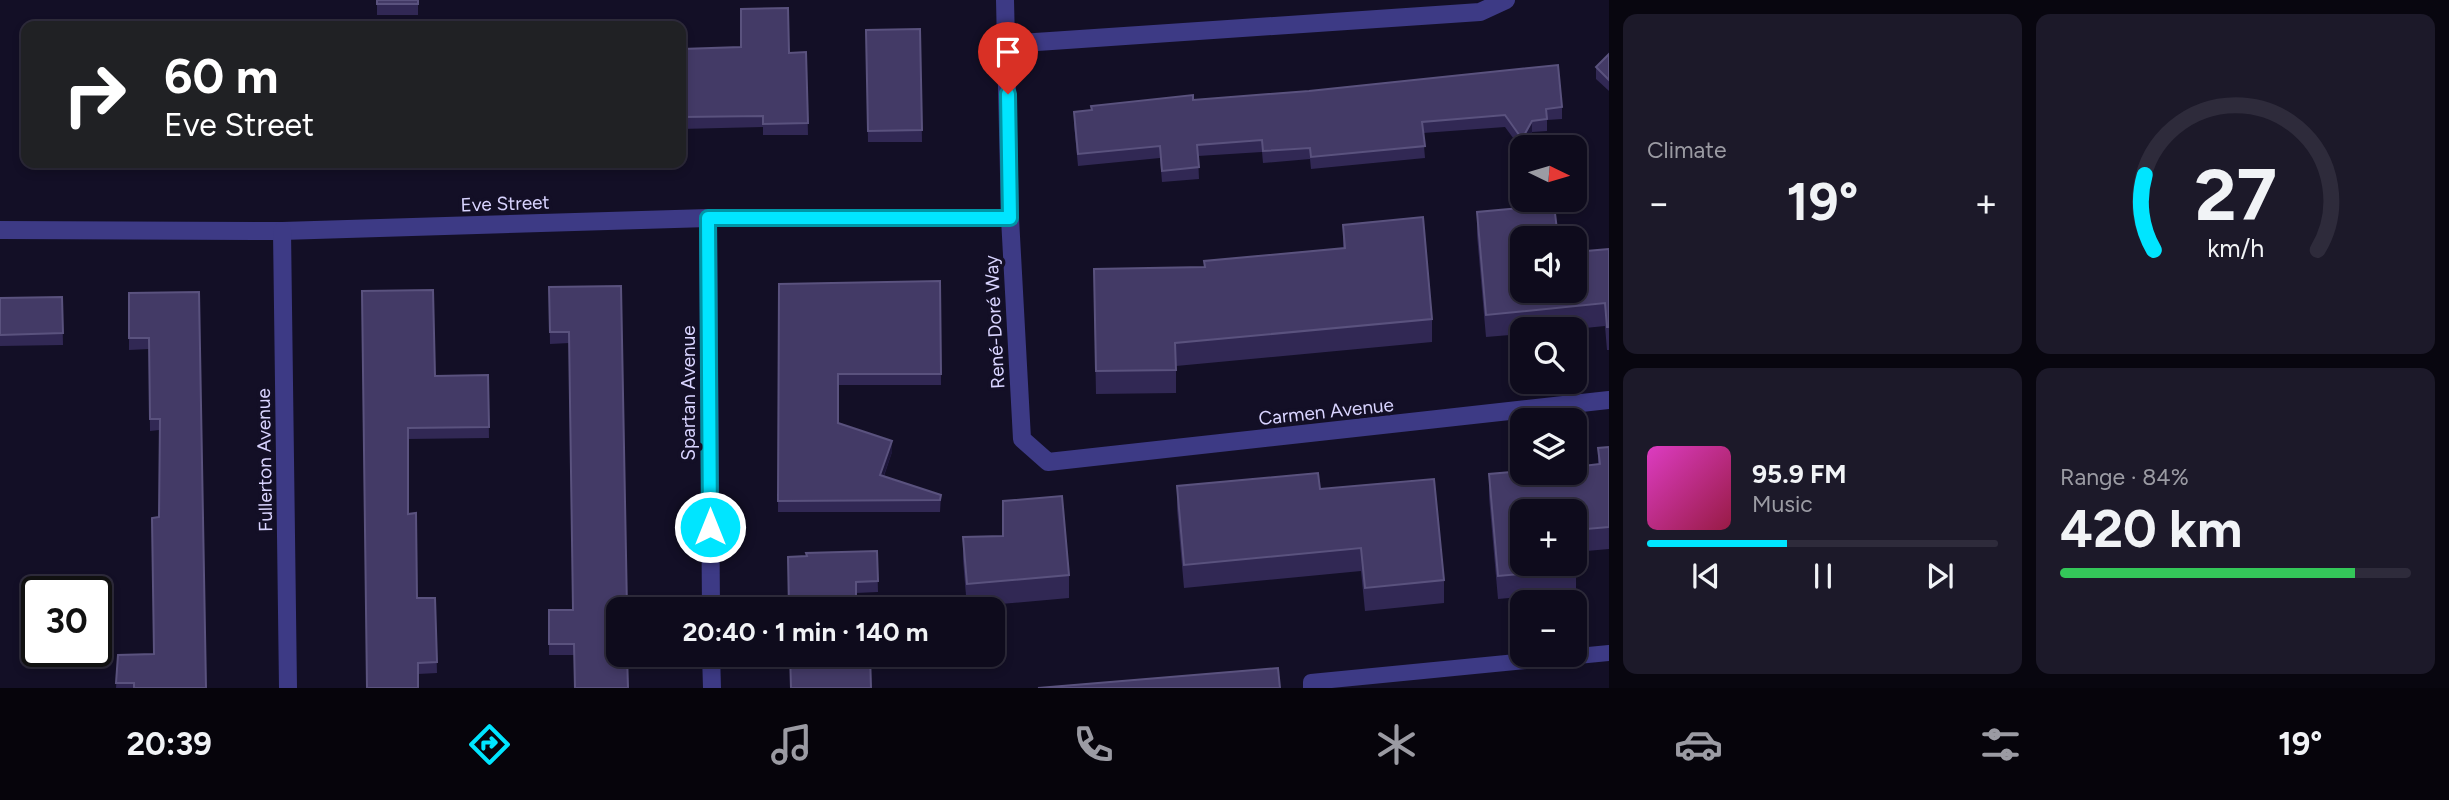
<!DOCTYPE html>
<html lang="en">
<head>
<meta charset="utf-8">
<style>
  body { margin:0; font-family:Figtree,sans-serif; background:#1c1929; color:#f1f3f6; height:100vh; display:flex; flex-direction:column; font-size:26px; white-space:nowrap }
  * { box-sizing:border-box; margin:0 }
  p { font-size:23px; color:#9b9ba3 }
  .icon { flex:none; width:38px; height:38px; fill:none; stroke:currentColor; stroke-width:2; stroke-linecap:round; stroke-linejoin:round }
  .map { position:relative; flex:1; overflow:hidden }
  .details { display:flex; flex-direction:column; gap:14px; padding:14px; background:#08060f; width:840px }
  .details>* { flex:none }
  .hud { position:absolute; left:21px; top:21px; width:665px; height:147px; border-radius:14px; box-shadow:0 4px 10px #0003,0 0 0 2px #2e2b3b; background:#202124; color:#fff; overflow:hidden }
  .needle { width:46px; rotate:95deg }
  .fabs { position:absolute; left:1510px; top:135px; display:grid; gap:14px }
  .fabs a { display:grid; place-items:center; width:77px; height:77px; border-radius:14px; background:#0e0b1c; box-shadow:0 4px 10px #0003,0 0 0 2px #2e2b3b; font-size:35px }
  .speed { position:absolute; left:21px; top:576px; display:flex; gap:14px; font-size:35px; font-weight:700; text-align:center }
  .speed>* { display:grid; place-content:center; width:91px; height:91px; border-radius:50%; background:#0e0b1c; box-shadow:0 4px 10px #0003,0 0 0 2px #2e2b3b; line-height:1 }
  .speed .limit { border:4px solid #111; border-radius:10px; background:#fff; color:#111 }
  .pin { position:absolute; display:grid; place-items:center; width:60px; height:60px; color:#fff; margin:-72px -30px; border-radius:50% 50% 50% 0; rotate:-45deg; box-shadow:0 0 7px #0007 }
  .pin .icon { rotate:45deg }
  .me { position:absolute; width:77px; margin:-38px; rotate:0deg; stroke-linejoin:round; filter:drop-shadow(0 0 5px #0008) }
  .turn { display:flex; align-items:center; gap:24px; height:147px; padding:0 28px; font-size:32px }
  .turn .icon { width:91px; height:91px; stroke-width:2.5 }
  .turn b { display:block; font-size:49px; line-height:60px }
  .big { font-size:52px; font-weight:700; line-height:1.1 }
  .details .tile { flex:1; display:flex; flex-direction:column; justify-content:center; gap:10px; min-width:0; padding:0 24px; border-radius:14px; background:#1c1929 }
  .details .dial { align-items:center; gap:0 }
  .dial svg { height:182px; overflow:visible; fill:none; stroke:#2e2b3b; stroke-width:7; stroke-linecap:round; text-anchor:middle }
  .dial text { fill:#f1f3f6; stroke:none }
  .song { display:flex; align-items:center; gap:21px }
  .cover { width:84px; height:84px; border-radius:10px; background:linear-gradient(135deg,hsl(310 70% 55%),hsl(340 70% 35%)) }
  .played { height:7px; border-radius:4px; background:linear-gradient(90deg,#00e5ff 40%,#2e2b3b 40%) }
  .keys { display:flex; justify-content:space-around; direction:ltr }
  .heat { display:flex; justify-content:space-between; align-items:center; font-size:38px; direction:ltr }
  .charge { height:10px; border-radius:5px; background:linear-gradient(90deg,#34c759 84%,#2e2b3b 0) }
  .details .tiles { flex:1; display:grid; gap:14px; grid-template-columns:repeat(2,1fr) }
  .trip { position:absolute; left:606px; top:597px; width:399px; height:70px; border-radius:14px; background:#0e0b1c; box-shadow:0 4px 10px #0003,0 0 0 2px #2e2b3b; font-weight:700; line-height:70px; text-align:center }
  .menu { display:flex; height:112px; justify-content:space-around; align-items:center; background:#06040b; color:#9b9ba3 }
  .menu .icon { width:49px; height:49px }
  .menu .on { color:#00e5ff }
  .menu b { font-size:32px; color:#f1f3f6 }
  main { display:flex; flex:1; min-height:0 }
  .map>svg:first-child { display:block }
</style>
</head>
<body>
<main>
<div class="map">
<svg width="1609" height="688" viewBox="0 0 1609 688">
  <rect width="100%" height="100%" fill="#130f26"/>
  <g fill="none" stroke-linecap="round" stroke-linejoin="round">
    <path stroke="#3d3a85" stroke-width="16" d="M1311,688V682L1609,653"/>
    <g stroke="#3d3a85" stroke-width="18">
      <path d="M1005,0L1010,218L1022,439L1048,462L1609,400"/>
      <path d="M1007,44L1480,12L1506,0"/>
      <path d="M708,218L711,609"/>
      <path d="M0,230L282,231L708,218H1010"/>
      <path d="M282,231L288,688"/>
      <path d="M711,654L712,688"/>
    </g>
  </g>
  <g fill="#312854">
    <rect x="377" y="0" width="41" height="15"/>
    <path d="M920,29L922,142H868L866,30Z"/>
    <path d="M806,52L808,135H763V127L681,129V53Z"/>
    <path d="M1609,54V91L1596,79V67Z"/>
    <path d="M1193,100L1562,107V119L1547,120V131L1532,132L1524,147H1522V150L1505,127L1423,133L1425,158L1311,169L1310,159L1263,163L1262,152L1198,156L1199,179L1162,182L1160,158L1078,166L1074,124V112Z"/>
    <path d="M1477,212L1522,290L1609,249V350H1607L1605,326L1575,329H1522V334L1486,337L1477,235Z"/>
    <path d="M1343,225L1432,319V342L1176,366V393L1096,394L1094,292L1204,267V261L1343,248Z"/>
    <path d="M940,281L941,385H838V423L892,452L884,476L941,495L940,512H778L779,284Z"/>
    <path d="M621,286L574,655H549V610H573L569,343L550,344L549,287Z"/>
    <path d="M362,291L435,376L488,375L489,438L408,439V514L417,598H435L437,673L418,674Z"/>
    <path d="M199,292L206,688H116L118,655L154,654L159,517V430L150,431L149,349L129,350V293Z"/>
    <path d="M62,297L63,345L0,346V298Z"/>
    <path d="M1609,447V549L1575,552V511H1522L1576,569V592L1498,599L1489,497V474L1598,464V448Z"/>
    <path d="M1177,486L1320,489L1444,580V603L1365,611L1361,571L1184,588L1177,509Z"/>
    <path d="M963,537L1069,575V598L967,607L963,560Z"/>
    <path d="M877,551L878,592L856,593L807,556Z"/>
  </g>
  <g fill="#1d163a">
    <path d="M1532,121V132L1524,147H1522V150V139Z"/>
    <path d="M892,441V452L880,486V475Z"/>
  </g>
  <g fill="#433a66" stroke="#5a527e" stroke-width="2">
    <rect x="377" y="0" width="41" height="4"/>
    <path d="M788,8L789,53L806,52L808,123L763,124V116L681,117V53H682V49L741,47V9Z"/>
    <path d="M920,29L922,130L868,131L866,30Z"/>
    <path d="M1609,54V80L1596,67Z"/>
    <path d="M1558,65L1562,107L1546,109L1547,119L1532,121L1522,139L1505,115L1422,122L1425,146L1311,157L1310,148L1263,151L1262,140L1197,145L1199,167L1162,171L1160,146L1078,154L1074,112L1092,110L1091,106L1193,95V100L1309,91Z"/>
    <path d="M1554,205L1558,238H1522V290H1575V252L1609,249V327H1607L1605,303L1486,315L1477,212Z"/>
    <path d="M1423,217L1432,319L1175,343L1176,370L1096,371L1094,269L1205,267L1204,261L1345,248L1343,225Z"/>
    <path d="M940,281L941,374H838V423L892,441L880,475L941,495L940,500L778,501L779,284Z"/>
    <path d="M621,286L627,609H618V654H627L628,688H575L574,644H549V610H573L569,332H550L549,287Z"/>
    <path d="M433,290L435,376L488,375L489,427L408,428V514L416,513L417,598H435L437,662L418,663V688H367L362,291Z"/>
    <path d="M199,292L206,688H134V683H116L118,655L154,654L152,518L159,517L160,419H150L149,338H129V293Z"/>
    <path d="M62,297L63,333L0,335V298Z"/>
    <path d="M1609,447V527L1575,530V511H1522V564H1575V559L1576,569L1498,576L1489,474L1522,471V472H1575V467L1600,464L1598,448Z"/>
    <path d="M1318,473L1320,489L1434,479L1444,580L1365,588L1361,548L1184,565L1177,486Z"/>
    <path d="M1062,496L1069,575L967,584L963,537L1003,536V501Z"/>
    <path d="M877,551L878,581L856,582V609H789L788,557L807,556L806,553Z"/>
    <path d="M790,654H870L871,688H791Z"/>
    <path d="M1278,668L1280,688H1038Z"/>
  </g>
  <g fill="none" stroke-linecap="round" stroke-linejoin="round">
    <g stroke="#0095a6" stroke-width="18">
      <path id="route" d="M710,527L708,218H1010L1008,94"/>
    </g>
    <use href="#route" stroke="#00e5ff" stroke-width="12"/>
  </g>
  <g text-anchor="middle" stroke-width="7" stroke-linejoin="round" paint-order="stroke">
    <g font-size="19" fill="#d9d4ff" stroke="#130f26">
      <text transform="translate(505 203) rotate(-2)" y="7">Eve Street</text>
      <text transform="translate(994 322) rotate(-93)" y="7">René-Doré Way</text>
      <text transform="translate(688 393) rotate(-90)" y="7">Spartan Avenue</text>
      <text transform="translate(1326 411) rotate(-6)" y="7">Carmen Avenue</text>
      <text transform="translate(264 460) rotate(-91)" y="7">Fullerton Avenue</text>
    </g>
  </g>
</svg>
<div class="fabs">
<a><svg class="needle" viewBox="-14 -14 28 28"><path d="M0-13l5 13h-10z" fill="#e53935"/><path d="M0 13l5-13h-10z" fill="#9b9ba3"/></svg></a>
<a><svg class="icon" aria-label="sound" viewBox="0 0 24 24"><path d="M4 9h4l5-4v14l-5-4H4zM17 9q2 3 0 6"/></svg></a>
<a><svg class="icon" aria-label="search" viewBox="0 0 24 24"><circle cx="10" cy="10" r="6"/><path d="M15 15l6 6"/></svg></a>
<a><svg class="icon" aria-label="layers" viewBox="0 0 24 24"><path d="M12 4l9 5-9 5-9-5zM3 14l9 5 9-5"/></svg></a>
<a>+</a>
<a>−</a>
</div>
<div class="speed"><div class="limit">30</div></div>
<div class="pin" style="left:1008px;top:94px;background:#d93025"><svg class="icon" aria-label="arrive" viewBox="0 0 24 24"><path d="M6 21V4h12l-3 4 3 4H6"/></svg></div>
<svg class="me" style="left:710px;top:527px" viewBox="-20 -20 40 40"><circle r="17" fill="#00e5ff" stroke="#fff" stroke-width="3"/><path d="M0-11L8 9 0 5-8 9z" fill="#fff"/></svg>
<div class="trip">20:40 · 1 min · 140 m</div>
<div class="hud">
<div class="turn"><svg class="icon" aria-label="right" viewBox="0 0 24 24"><path d="M7 20v-9h11M14 6l5 5-5 5"/></svg><div><b>60 m</b>Eve Street</div></div>
</div>
</div>
<section class="details">
<div class="tiles">
<div class="tile"><p>Climate</p>
<div class="heat"><a>−</a><b class="big">19°</b><a>+</a></div>
</div>
<div class="tile dial"><svg viewBox="0 0 100 80">
<path d="M14 69A42 42 0 1 1 86 69"/>
<path d="M14 69A42 42 0 0 1 10 36" stroke="#00e5ff"/>
<text x="50" y="56" font-size="32" font-weight="700">27</text>
<text x="50" y="72" font-size="11">km/h</text>
</svg></div>
<div class="tile">
<div class="song"><i class="cover"></i><div><b>95.9 FM</b><p>Music</p></div></div>
<div class="played"></div>
<div class="keys"><svg class="icon" aria-label="previous" viewBox="0 0 24 24"><path d="M18 5L8 12l10 7zM5 5v14"/></svg><svg class="icon" aria-label="pause" viewBox="0 0 24 24"><path d="M8 5v14M16 5v14"/></svg><svg class="icon" aria-label="next" viewBox="0 0 24 24"><path d="M6 5l10 7-10 7zM19 5v14"/></svg></div>
</div>
<div class="tile"><p>Range · 84%</p><b class="big">420 km</b><div class="charge"></div></div>
</div>
</section>
</main>
<nav class="menu">
<b>20:39</b>
<svg class="icon on" aria-label="directions" viewBox="0 0 24 24"><path d="M12 3l9 9-9 9-9-9zM9 14v-3h6M13 9l2 2-2 2"/></svg>
<svg class="icon" aria-label="music" viewBox="0 0 24 24"><path d="M9 18V5l10-2v13"/><circle cx="6" cy="18" r="3"/><circle cx="16" cy="16" r="3"/></svg>
<svg class="icon" aria-label="phone" viewBox="0 0 24 24"><path d="M5 4h4l2 5-3 2q2 4 5 5l2-3 5 2v4C11 20 4 13 5 4z"/></svg>
<svg class="icon" aria-label="climate" viewBox="0 0 24 24"><path d="M12 3v18M4 7l16 10M4 17L20 7"/></svg>
<svg class="icon" aria-label="car" viewBox="0 0 24 24"><path d="M5 17H2v-5l4-1 3-4h7l3 4 3 1v5h-3M9 17h6M6 11h13"/><circle cx="7" cy="17" r="2"/><circle cx="17" cy="17" r="2"/></svg>
<svg class="icon" aria-label="filters" viewBox="0 0 24 24"><path d="M4 7h16M4 17h16"/><circle cx="9" cy="7" r="2"/><circle cx="15" cy="17" r="2"/></svg>
<b>19°</b>
</nav>
</body>
</html>
